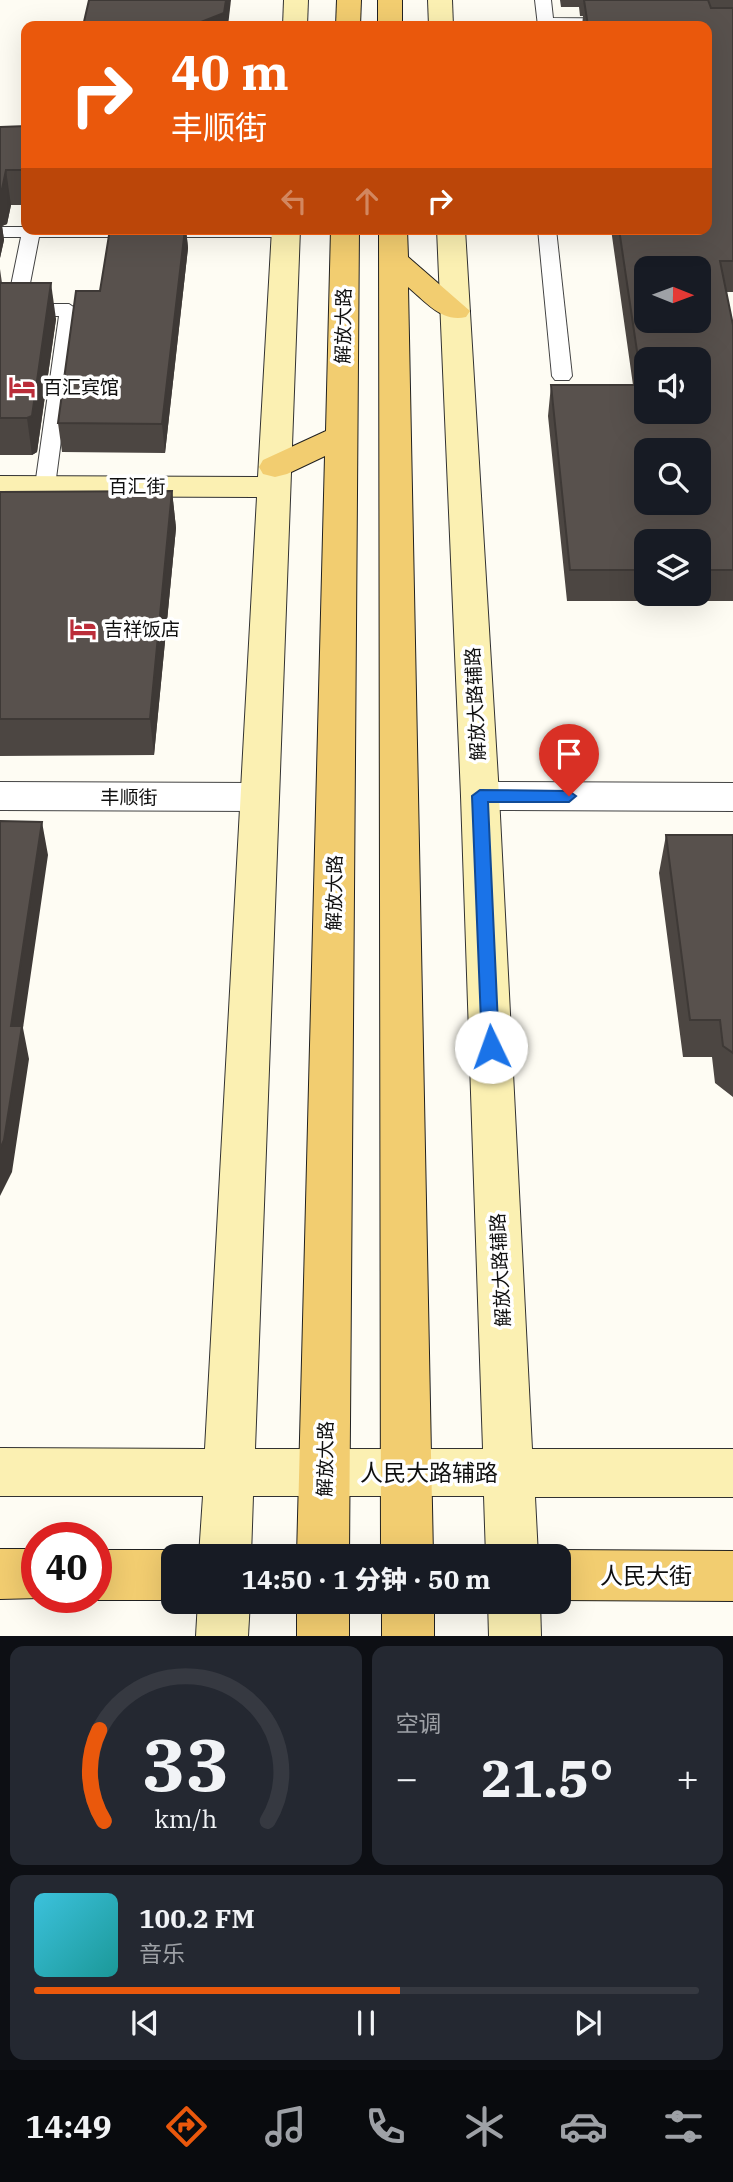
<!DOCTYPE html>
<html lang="zh">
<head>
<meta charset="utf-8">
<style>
  body { margin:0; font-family:"IBM Plex Serif","Noto Sans SC",serif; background:#242831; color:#f1f3f6; height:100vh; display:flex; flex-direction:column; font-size:26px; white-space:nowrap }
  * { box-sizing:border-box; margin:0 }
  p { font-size:23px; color:#9ea1a6 }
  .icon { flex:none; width:38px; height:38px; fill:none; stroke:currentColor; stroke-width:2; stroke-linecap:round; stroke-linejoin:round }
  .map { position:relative; height:1636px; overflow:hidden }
  .details { display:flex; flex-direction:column; gap:10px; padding:10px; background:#0d0f14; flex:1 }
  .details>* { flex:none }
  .top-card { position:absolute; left:21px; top:21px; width:691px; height:214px; border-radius:14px; box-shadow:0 7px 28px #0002; background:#ea580c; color:#fff; overflow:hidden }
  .needle { width:46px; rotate:91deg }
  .tools { position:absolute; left:634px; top:256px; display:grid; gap:14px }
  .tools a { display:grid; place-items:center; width:77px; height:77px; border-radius:14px; background:#171b24; box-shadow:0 7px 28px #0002; font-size:35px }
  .speed { position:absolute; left:21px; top:1522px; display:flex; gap:14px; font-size:35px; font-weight:700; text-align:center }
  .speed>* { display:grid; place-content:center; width:91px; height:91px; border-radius:50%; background:#171b24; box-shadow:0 7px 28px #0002; line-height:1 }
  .speed .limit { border:10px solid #d22; background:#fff; color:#111 }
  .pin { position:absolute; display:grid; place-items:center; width:60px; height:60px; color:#fff; margin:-72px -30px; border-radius:50% 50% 50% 0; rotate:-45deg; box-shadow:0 0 7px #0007 }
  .pin .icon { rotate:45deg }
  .me { position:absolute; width:77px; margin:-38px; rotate:357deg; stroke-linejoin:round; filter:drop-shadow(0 0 5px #0008) }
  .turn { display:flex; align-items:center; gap:24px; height:147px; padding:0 35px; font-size:32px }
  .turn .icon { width:91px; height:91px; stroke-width:2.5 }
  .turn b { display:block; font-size:49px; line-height:60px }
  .lanes { display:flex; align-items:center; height:66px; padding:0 35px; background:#0003; justify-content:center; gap:35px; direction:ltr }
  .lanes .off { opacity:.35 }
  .big { font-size:52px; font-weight:800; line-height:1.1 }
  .details .widget { flex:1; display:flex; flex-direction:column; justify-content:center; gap:10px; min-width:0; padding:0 24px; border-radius:14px; background:#242831 }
  .details .dial { align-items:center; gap:0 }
  .dial svg { height:182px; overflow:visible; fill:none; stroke:#363941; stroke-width:7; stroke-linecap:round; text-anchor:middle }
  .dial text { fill:#f1f3f6; stroke:none }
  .song { display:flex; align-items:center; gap:21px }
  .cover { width:84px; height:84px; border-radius:10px; background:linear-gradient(135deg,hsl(190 70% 55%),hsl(180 70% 35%)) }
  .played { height:7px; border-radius:4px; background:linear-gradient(90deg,#ea580c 55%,#363941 55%) }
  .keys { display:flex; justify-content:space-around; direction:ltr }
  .heat { display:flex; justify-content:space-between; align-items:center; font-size:38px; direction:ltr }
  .details .tiles { flex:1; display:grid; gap:10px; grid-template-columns:1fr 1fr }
  .widget:last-child { grid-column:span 2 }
  .trip { position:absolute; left:161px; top:1544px; width:410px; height:70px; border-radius:14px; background:#171b24; box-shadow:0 7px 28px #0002; font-weight:800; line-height:70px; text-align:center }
  .tabs { display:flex; height:112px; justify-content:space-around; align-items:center; background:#090b0e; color:#9ea1a6 }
  .tabs .icon { width:49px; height:49px }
  .tabs .active { color:#ea580c }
  .tabs b { font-size:32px; color:#f1f3f6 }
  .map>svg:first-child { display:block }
</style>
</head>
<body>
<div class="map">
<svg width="733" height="1636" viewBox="0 0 733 1636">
  <rect width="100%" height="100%" fill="#fefcf3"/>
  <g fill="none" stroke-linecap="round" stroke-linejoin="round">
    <g stroke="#434343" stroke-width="2">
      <g id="lane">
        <path d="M535,0H551L553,18L666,19L684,23L686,26H538Z"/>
        <path d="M0,227H26V229H293L295,232L286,237H39L26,304H69L78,310L55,486L52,491H38L35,486L59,316H15L6,310L21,237H0Z"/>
        <path d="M538,229H556L572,376L569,380H555L552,376Z"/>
      </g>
    </g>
    <g stroke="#434343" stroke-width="2">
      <g id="street">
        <path d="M0,782L259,783L272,787L278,797L272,807L259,811L0,810Z"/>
        <path d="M480,782L733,783V811L480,810L467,806L461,796L467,786Z"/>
      </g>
    </g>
    <g stroke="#323232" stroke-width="2">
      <g id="secondary">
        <path d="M284,0H308L307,26H283Z"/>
        <path d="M428,0H452L453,26H429Z"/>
        <path d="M272,229H300L255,1449H483L461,796L437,229H465L499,796L532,1449H733V1497H535L538,1556H486L484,1496H253L251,1556H199L203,1496H0V1448L205,1449L257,497L0,496V476L258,477Z"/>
        <path d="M198,1601H250L248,1636H196Z"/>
        <path d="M488,1601H540L541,1636H489Z"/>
      </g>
    </g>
    <g stroke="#212121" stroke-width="2">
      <g id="primary">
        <path d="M337,0H361L360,26H336Z"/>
        <rect x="378" y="0" width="24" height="26"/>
        <path d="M331,229H359L349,1556H297L325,456L287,474L275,477L263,474L259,467L263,460L326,431Z"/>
        <path d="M379,229H407L408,257L470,311L466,317C442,323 425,301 408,287L433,1556H381Z"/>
        <path d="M0,1549H37V1598H41L0,1599Z"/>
        <path d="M96,1550H173L188,1556H173V1600H96L89,1598H96Z"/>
        <path d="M558,1550L733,1551V1601L558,1600V1556H543Z"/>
        <rect x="297" y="1601" width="52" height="35"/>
        <rect x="382" y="1601" width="52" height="35"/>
      </g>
    </g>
    <use href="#lane" fill="#fff" fill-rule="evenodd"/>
    <use href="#street" fill="#fff" fill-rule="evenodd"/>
    <use href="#secondary" fill="#fbf0b2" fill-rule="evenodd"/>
    <use href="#primary" fill="#f2cd70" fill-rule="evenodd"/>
  </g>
  <g fill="#4c4642" fill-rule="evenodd">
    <path d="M560,0H733V292H726L733,325V601H567L548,416L551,385H633L611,229H707V26H582L583,16H580L579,7H561ZM646,541H698V593H646Z"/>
    <path d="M26,126V205H11L7,224L2,226L4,240L0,258V127Z"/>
    <path d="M110,229H186L188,248L165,453L62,452L58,423L100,291Z"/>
    <path d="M0,269L2,283L56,319L37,452L32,455H0Z"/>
    <path d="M172,491L176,528L154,755L0,756V492Z"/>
    <path d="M666,835H733V1097L715,1083L712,1057H683L659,873Z"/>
  </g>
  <g fill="#3e3936">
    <path d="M226,0H231L228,26H196V24Z"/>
    <path d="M6,170L11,205L7,224L2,226L4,240L0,258V189Z"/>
    <path d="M184,229H186L188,248L165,453L162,424Z"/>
    <path d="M51,283L56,319L37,452L32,455L27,418Z"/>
    <path d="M172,491L176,528L154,755L150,719Z"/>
    <path d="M42,822L48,855L23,1028L29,1059L12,1172L0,1196V1149L11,1026Z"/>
  </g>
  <g fill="#58514d" stroke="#3e3936" stroke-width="2" fill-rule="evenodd">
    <path d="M89,0H226L224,13L196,24V26H83Z"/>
    <path d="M584,0H708L711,8H733V261H720L733,325V570H698V541H646V570H570L551,385H642L619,229H707V26H588ZM646,268H698V320H646ZM646,359H698V411H646ZM646,450H698V502H646Z"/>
    <path d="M26,126V170H6L2,189H0V127Z"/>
    <path d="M110,229H185L162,424L58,423L76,291H100Z"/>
    <path d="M0,283H51L32,416L27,418H0Z"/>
    <path d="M172,491L150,719H0V492Z"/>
    <path d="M0,821L42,822L11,1026H22L4,1140L0,1149Z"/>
    <path d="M666,835H733V1053L723,1046L720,1020H690Z"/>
  </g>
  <path fill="#1a73e8" stroke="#114b97" stroke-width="2" d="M480,790L569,791L576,796L569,802H488L499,1047L497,1052L491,1054L484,1052L482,1047L472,796Z"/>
  <defs>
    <g id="hotel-bare" transform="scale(2.1)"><path d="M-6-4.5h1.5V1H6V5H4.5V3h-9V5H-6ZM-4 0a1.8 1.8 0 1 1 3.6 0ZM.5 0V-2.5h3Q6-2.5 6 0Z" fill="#bb2d39" stroke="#fff" stroke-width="2.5" paint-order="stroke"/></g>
  </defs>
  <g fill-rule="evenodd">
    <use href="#hotel-bare" x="22" y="387"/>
    <use href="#hotel-bare" x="83" y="629"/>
  </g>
  <g text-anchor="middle" stroke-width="7" stroke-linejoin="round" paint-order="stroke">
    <g font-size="19" fill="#101010" stroke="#fff">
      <text transform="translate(343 326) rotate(-89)" y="7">解放大路</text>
      <text x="137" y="493">百汇街</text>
      <text transform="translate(475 704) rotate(-93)" y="7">解放大路辅路</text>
      <text x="129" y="804">丰顺街</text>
      <text transform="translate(334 893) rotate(-89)" y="7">解放大路</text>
      <text transform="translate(500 1270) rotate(-93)" y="7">解放大路辅路</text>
      <text transform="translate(325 1459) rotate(-89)" y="7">解放大路</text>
    </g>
    <g font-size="19" fill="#101010" stroke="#fff" text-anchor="start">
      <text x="43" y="394">百汇宾馆</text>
      <text x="104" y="636">吉祥饭店</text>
    </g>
    <g font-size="23" fill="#101010" stroke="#fff">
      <text x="429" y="1481">人民大路辅路</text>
      <text x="646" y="1584">人民大街</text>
    </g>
  </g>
</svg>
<div class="tools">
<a><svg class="needle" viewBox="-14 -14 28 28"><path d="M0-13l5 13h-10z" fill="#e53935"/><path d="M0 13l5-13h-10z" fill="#9ea1a6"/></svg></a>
<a><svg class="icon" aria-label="sound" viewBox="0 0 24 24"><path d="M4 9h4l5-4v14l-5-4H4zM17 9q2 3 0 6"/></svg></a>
<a><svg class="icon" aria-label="search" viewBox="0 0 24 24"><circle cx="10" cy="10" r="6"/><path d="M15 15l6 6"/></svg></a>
<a><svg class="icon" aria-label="layers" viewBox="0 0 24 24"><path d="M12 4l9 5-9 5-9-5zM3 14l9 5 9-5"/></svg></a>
</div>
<div class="speed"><div class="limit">40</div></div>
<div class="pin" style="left:569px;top:796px;background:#d93025"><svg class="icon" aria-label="arrive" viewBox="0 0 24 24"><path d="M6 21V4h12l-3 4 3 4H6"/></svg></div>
<svg class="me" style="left:491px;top:1047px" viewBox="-20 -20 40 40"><circle r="19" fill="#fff"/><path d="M0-13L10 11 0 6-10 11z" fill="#1a73e8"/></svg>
<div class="trip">14:50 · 1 分钟 · 50 m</div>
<div class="top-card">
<div class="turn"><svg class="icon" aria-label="right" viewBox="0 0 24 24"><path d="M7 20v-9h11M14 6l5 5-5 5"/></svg><div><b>40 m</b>丰顺街</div></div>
<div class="lanes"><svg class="icon off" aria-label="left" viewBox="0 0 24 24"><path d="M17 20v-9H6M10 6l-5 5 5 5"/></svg><svg class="icon off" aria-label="ahead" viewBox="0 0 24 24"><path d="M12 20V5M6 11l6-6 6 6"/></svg><svg class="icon" aria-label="right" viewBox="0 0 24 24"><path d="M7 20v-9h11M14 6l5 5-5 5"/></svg></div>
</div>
</div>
<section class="details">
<div class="tiles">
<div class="widget dial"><svg viewBox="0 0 100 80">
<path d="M14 69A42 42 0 1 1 86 69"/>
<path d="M14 69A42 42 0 0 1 12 29" stroke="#ea580c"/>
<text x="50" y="56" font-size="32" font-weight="700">33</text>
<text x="50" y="72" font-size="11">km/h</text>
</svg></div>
<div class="widget"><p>空调</p>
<div class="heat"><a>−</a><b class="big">21.5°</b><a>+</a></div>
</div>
<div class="widget">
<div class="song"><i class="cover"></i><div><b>100.2 FM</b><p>音乐</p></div></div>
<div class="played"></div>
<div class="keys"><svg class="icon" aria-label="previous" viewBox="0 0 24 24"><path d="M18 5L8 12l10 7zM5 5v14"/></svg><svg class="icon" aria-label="pause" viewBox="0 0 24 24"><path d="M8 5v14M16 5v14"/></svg><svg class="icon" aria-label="next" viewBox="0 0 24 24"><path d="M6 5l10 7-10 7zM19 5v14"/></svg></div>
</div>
</div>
</section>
<nav class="tabs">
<b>14:49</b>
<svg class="icon active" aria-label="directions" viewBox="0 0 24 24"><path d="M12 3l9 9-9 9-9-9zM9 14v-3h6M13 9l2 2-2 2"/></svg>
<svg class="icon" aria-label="music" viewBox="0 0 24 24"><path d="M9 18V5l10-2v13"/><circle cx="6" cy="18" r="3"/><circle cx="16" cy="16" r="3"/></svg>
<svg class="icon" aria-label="phone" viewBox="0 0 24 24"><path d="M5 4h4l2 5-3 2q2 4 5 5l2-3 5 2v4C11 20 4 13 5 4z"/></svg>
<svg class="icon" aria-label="climate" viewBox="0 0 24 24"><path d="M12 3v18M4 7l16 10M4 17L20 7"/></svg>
<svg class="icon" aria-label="car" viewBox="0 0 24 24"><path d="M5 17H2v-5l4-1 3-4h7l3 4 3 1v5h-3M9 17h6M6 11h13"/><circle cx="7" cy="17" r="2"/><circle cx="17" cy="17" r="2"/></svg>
<svg class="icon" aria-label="filters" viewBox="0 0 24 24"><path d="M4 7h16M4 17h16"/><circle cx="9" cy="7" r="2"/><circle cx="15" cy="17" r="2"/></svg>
</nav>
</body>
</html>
